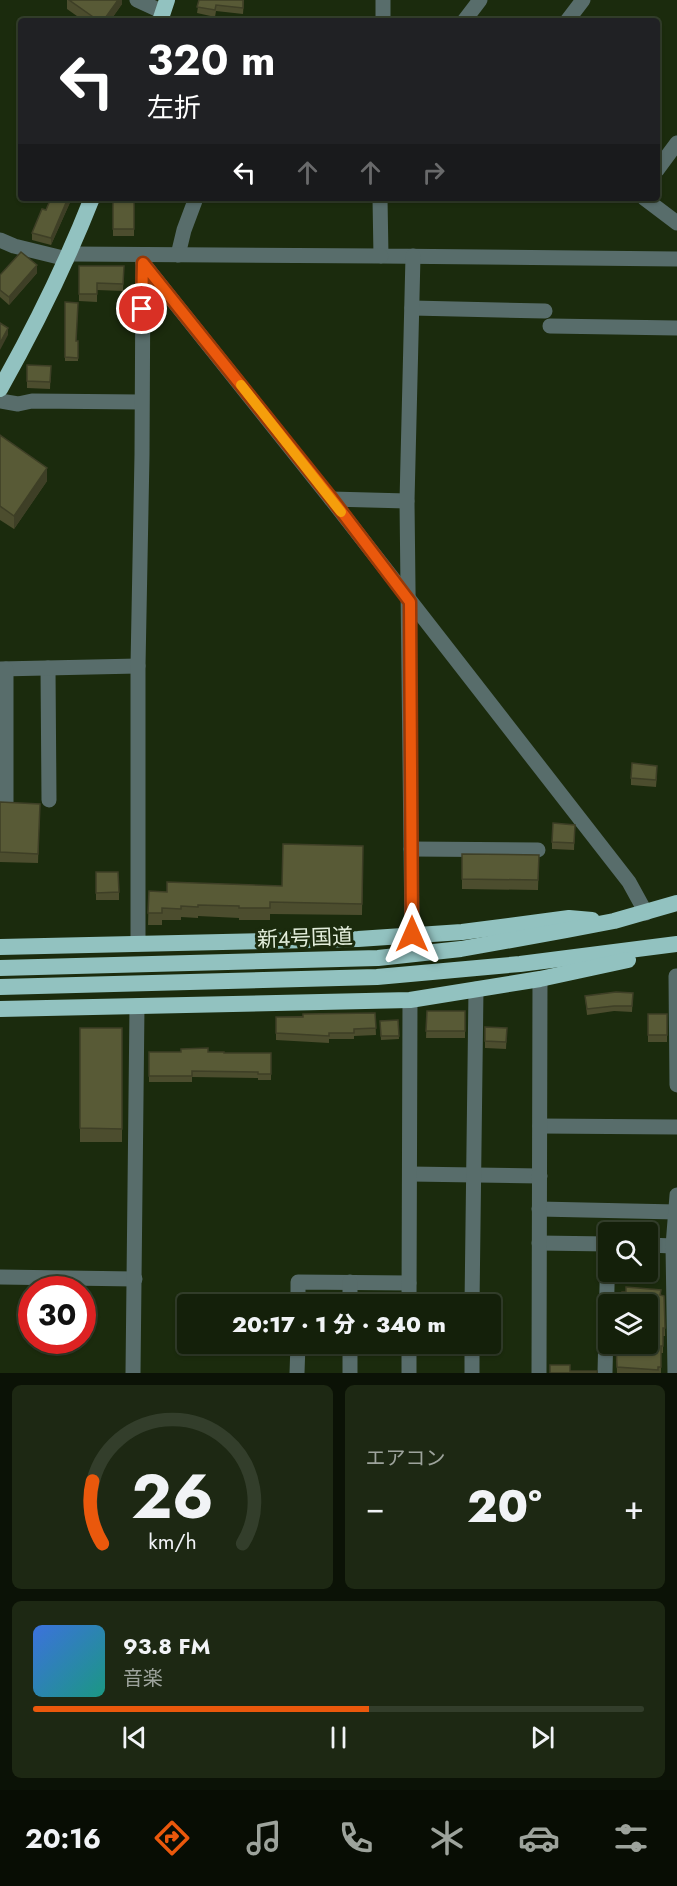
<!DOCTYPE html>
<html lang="ja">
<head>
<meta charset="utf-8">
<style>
  body { margin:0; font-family:Jost,"Noto Sans JP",sans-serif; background:#1d2813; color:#f1f3f6; height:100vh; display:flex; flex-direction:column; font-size:22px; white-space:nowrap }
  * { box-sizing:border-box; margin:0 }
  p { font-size:20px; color:#9da39c }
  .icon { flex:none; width:33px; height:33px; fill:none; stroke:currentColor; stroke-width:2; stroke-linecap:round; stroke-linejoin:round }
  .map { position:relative; height:1373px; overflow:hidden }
  .panel { display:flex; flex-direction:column; gap:12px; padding:12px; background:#0b1206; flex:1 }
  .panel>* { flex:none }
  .banner { position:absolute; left:18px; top:18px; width:642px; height:183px; border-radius:6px; box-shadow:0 2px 4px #0004,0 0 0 2px #333e2b; background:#202124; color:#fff; overflow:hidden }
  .controls { position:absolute; left:598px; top:1222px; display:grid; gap:12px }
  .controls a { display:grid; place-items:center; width:60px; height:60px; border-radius:6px; background:#14200a; box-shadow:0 2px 4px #0004,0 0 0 2px #333e2b; font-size:30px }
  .speed { position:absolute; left:18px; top:1276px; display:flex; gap:12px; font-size:30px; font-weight:700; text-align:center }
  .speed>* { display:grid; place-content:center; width:78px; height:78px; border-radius:50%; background:#14200a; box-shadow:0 2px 4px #0004,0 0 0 2px #333e2b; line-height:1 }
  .speed .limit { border:9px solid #d22; background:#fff; color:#111 }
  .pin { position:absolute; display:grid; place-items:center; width:51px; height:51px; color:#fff; margin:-26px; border:3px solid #fff; border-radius:50%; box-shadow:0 2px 6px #0007 }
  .me { position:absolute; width:66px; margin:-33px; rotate:0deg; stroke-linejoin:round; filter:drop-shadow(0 0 4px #0008) }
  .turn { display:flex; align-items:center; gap:21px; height:126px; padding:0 30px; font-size:27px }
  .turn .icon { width:78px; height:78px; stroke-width:2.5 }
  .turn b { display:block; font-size:42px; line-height:51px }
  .lanes { display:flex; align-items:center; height:57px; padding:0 30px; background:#0003; justify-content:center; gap:30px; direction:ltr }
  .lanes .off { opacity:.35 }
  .big { font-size:45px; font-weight:800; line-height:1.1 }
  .panel .widget { flex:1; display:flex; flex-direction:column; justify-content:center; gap:9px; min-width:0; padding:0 21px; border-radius:9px; background:#1d2813 }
  .panel .dial { align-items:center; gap:0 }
  .dial svg { height:156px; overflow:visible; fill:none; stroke:#333e2b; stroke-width:7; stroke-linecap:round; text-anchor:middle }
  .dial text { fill:#f1f3f6; stroke:none }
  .song { display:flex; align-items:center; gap:18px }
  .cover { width:72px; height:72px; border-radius:9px; background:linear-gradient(135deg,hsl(220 70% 55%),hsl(170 70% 35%)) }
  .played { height:6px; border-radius:3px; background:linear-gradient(90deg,#ea580c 55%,#333e2b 55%) }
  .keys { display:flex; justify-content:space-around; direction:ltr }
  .heat { display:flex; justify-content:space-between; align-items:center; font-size:33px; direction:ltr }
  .panel .tiles { flex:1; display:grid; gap:12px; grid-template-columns:1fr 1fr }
  .widget:last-child { grid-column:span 2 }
  .trip { position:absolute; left:177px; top:1294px; width:324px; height:60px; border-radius:6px; background:#14200a; box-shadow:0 2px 4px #0004,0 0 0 2px #333e2b; font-weight:800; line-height:60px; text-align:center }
  .dock { display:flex; height:96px; justify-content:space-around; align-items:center; background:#080d04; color:#9da39c }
  .dock .icon { width:42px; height:42px }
  .dock .current { color:#ea580c }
  .dock b { font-size:27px; color:#f1f3f6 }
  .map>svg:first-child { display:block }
</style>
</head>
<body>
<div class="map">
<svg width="677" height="1373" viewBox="0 0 677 1373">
  <rect width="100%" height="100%" fill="#1b2b0d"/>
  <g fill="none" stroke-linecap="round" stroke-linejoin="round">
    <g stroke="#586d6b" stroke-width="15">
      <path d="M137,0L163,12"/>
      <path d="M383,21V0"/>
      <path d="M464,21L480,0"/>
      <path d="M567,21L583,0"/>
      <path d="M657,170L677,143"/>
      <path d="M380,198L381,256L677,259"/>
      <path d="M644,198L677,223"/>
      <path d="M0,240L14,246L67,259"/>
      <path d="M178,255L184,230L196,198"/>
      <path d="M143,263L331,499L629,882L646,913"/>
      <path d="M412,308L545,311"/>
      <path d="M550,326L677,328"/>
      <path d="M0,401L18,404L32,401L141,402"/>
      <path d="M331,499L407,501"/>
      <path d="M48,668L49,800"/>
      <path d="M0,669L138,666"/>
      <path d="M6,802V669"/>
      <path d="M411,849L538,850"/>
      <path d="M412,934L407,501L413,256"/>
      <path d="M138,944V666L142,455L143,260"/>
      <path d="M676,976L677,1085"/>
      <path d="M540,1126L677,1127"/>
      <path d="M410,1174L540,1176"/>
      <path d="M539,1209L677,1212"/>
      <path d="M539,1243L609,1244"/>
      <path d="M648,1245L673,1246"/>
      <path d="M0,1277L135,1279"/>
      <path d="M298,1305V1282L409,1283"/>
      <path d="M350,1305V1282"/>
      <path d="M409,1305L410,1000"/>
      <path d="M472,1305L476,989"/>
      <path d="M133,1373L137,1006"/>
      <path d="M297,1373L298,1344"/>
      <path d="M350,1373V1344"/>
      <path d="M409,1373V1344"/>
      <path d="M472,1373V1344"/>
      <path d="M539,1373L540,979"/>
      <path d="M605,1373L608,1244"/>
      <path d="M675,1373L673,1246L677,1195"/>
    </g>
    <path stroke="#586d6b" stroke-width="15" d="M70,254L381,256"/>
    <g stroke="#92c2c0" stroke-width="16">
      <path d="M160,21L167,0"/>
      <path d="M0,389C35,327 66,264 92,198"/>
      <path d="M0,947L358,939L462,932L569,918L592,920"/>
      <path d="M0,968L378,958L461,949L567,930L614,921L677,903"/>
      <path d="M0,987L377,977L520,964L677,944"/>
      <path d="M0,1009L410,1000L540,979L628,960"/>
    </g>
  </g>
  <g fill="#4c4d2e">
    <path d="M67,0H122V4L110,21H84L67,9Z"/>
    <path d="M199,0H244L243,14L216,11L215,17L197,13Z"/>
    <path d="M51,198H72L51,245L32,240V233L46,210Z"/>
    <rect x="113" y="198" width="21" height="38"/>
    <path d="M79,266H124L123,291L97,290V302L79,301Z"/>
    <path d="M37,273L9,305L0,297V275Z"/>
    <path d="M65,302L76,341H78V361H65Z"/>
    <path d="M27,365L51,366L50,389L27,388Z"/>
    <path d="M0,435L47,481L14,529L0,520Z"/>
    <path d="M657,773L656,787L631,785V778Z"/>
    <path d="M0,802L40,804L38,863L0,862Z"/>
    <path d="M575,825L574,850L552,849V842Z"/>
    <path d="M363,846L362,915L270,914V920H239V918L198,916V918L181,917V920H162V925H148L149,891L167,892L282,886Z"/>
    <path d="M462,854L539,855L538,890L462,889Z"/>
    <path d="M96,872L119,892V900H96Z"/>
    <path d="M633,993L632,1012L614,1011L587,1015L585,996Z"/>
    <path d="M427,1011H465V1038H426Z"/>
    <path d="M375,1013L376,1035L354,1036V1039H329V1043L276,1040V1017Z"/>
    <rect x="648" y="1014" width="19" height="28"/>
    <path d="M398,1020L399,1039L381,1040L380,1021Z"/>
    <path d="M485,1027L507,1028L506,1049L485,1048Z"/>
    <rect x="80" y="1028" width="42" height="114"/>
    <path d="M149,1052H208L224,1053H271V1080H258V1078L192,1077V1082H149Z"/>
    <path d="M660,1295L664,1296L665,1336H663V1353H661V1373H617L616,1344Z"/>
  </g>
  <g fill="#3e3f26">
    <path d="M118,0H122V4L110,21H103Z"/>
    <path d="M68,198H72L51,245V238Z"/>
    <path d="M37,265V273L9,305V297Z"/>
    <path d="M8,328V335L0,350V343Z"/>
    <path d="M47,468V481L14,529V516Z"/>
  </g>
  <g fill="#585a36" stroke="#3e3f26" stroke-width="1.5">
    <path d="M69,0H118L103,21H99Z"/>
    <path d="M199,0H243V8L216,5L215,10L197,7Z"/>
    <path d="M51,198H68L51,238L32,233L42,209L46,210Z"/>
    <rect x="113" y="198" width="21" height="31"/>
    <path d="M21,252L37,265L9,297L0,290V275Z"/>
    <path d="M79,266H124L123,284L97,283V294H79Z"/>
    <path d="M65,302L78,303L76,341H78V358L65,357Z"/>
    <path d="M0,323L8,328L0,343Z"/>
    <path d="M27,365L51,366L50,382L27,381Z"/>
    <path d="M0,435L47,468L14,516L0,506Z"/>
    <path d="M632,763L657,766L656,780L631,778Z"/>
    <path d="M0,802L40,804L38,854L0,852Z"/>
    <path d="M553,823L575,825L574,843L552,842Z"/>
    <path d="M283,844L363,846L362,904L270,902V908H239V906L198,905V907L181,906V909L162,908V913H148L149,891L167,892V882L282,886Z"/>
    <path d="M462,854L539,855L538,880L462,879Z"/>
    <path d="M96,872H118L119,892L96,893Z"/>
    <path d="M616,992L633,993L632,1006H614L587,1009L585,996Z"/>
    <path d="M427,1011H465V1031H426Z"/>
    <path d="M375,1013L376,1028L354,1029V1033H329V1036L276,1033V1017H303V1014Z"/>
    <rect x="648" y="1014" width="19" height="21"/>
    <path d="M398,1020L399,1036H381L380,1021Z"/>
    <path d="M485,1027L507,1028L506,1042L485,1041Z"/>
    <path d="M80,1028H122V1129L80,1128Z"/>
    <path d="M208,1048V1052H224V1053H271V1074H258V1072L192,1071V1076H149V1052H181V1049Z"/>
    <path d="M626,1287L661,1290L660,1295L664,1296L665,1328H663V1346H661V1367H658V1370L617,1367L616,1344H648V1305H622V1292H626Z"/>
    <path d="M550,1365H570V1371H597V1373H550Z"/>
  </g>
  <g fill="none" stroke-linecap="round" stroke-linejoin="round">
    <g stroke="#983908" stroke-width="15">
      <path id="route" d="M142,309L143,263L332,499L410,602L412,934"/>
    </g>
    <use href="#route" stroke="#ea580c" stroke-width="10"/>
    <path stroke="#f59e0b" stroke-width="10" d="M241,385L341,512"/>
  </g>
  <g text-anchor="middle" stroke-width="6" stroke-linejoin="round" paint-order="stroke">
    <g font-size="21" fill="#e3eedc" stroke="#1b2b0d">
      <text transform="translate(305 938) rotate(-2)" y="7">新4号国道</text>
    </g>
  </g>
</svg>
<div class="controls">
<a><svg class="icon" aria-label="search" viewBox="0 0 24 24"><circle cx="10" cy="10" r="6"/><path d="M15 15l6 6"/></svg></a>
<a><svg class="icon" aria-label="layers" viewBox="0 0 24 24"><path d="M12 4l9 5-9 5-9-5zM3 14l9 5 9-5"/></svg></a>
</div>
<div class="speed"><div class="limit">30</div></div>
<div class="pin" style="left:142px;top:309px;background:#d93025"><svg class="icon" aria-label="arrive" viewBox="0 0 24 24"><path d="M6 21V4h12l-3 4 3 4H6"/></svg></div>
<svg class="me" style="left:412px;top:934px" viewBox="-20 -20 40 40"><path d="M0-17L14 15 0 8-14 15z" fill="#ea580c" stroke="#fff" stroke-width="4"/></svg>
<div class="trip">20:17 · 1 分 · 340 m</div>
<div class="banner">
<div class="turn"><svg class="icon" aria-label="left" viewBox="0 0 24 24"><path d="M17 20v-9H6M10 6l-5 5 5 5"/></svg><div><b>320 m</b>左折</div></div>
<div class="lanes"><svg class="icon" aria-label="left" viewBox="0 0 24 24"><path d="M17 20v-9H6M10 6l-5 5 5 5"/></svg><svg class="icon off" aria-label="ahead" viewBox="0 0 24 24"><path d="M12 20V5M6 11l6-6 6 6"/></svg><svg class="icon off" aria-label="ahead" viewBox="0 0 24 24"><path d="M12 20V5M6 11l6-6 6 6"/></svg><svg class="icon off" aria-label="right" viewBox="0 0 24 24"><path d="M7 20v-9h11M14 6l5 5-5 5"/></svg></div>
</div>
</div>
<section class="panel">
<div class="tiles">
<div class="widget dial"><svg viewBox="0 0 100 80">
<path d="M14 69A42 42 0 1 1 86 69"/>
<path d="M14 69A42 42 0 0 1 9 37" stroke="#ea580c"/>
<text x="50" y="56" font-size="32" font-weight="700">26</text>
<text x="50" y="72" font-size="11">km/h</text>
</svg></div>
<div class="widget"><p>エアコン</p>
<div class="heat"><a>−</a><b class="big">20°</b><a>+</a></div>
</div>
<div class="widget">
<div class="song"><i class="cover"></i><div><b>93.8 FM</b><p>音楽</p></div></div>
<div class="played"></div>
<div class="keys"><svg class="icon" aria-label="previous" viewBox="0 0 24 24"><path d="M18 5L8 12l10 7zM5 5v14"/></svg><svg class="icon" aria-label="pause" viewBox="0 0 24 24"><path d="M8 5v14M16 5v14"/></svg><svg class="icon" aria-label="next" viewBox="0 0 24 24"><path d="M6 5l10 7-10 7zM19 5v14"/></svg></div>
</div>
</div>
</section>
<nav class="dock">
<b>20:16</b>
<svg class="icon current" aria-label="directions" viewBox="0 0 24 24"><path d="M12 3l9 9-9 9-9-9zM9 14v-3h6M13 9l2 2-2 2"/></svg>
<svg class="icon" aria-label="music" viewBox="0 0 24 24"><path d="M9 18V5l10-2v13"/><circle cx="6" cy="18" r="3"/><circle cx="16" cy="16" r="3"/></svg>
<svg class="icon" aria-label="phone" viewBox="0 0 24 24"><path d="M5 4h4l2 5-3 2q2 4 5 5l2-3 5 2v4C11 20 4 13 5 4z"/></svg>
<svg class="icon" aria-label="climate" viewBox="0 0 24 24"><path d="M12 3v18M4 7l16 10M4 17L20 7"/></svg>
<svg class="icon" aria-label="car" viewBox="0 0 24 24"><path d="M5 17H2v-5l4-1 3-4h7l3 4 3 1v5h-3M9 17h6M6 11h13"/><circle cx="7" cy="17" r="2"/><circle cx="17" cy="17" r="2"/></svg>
<svg class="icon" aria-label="filters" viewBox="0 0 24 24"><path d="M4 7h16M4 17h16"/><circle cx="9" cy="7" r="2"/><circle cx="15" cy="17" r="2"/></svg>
</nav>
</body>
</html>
